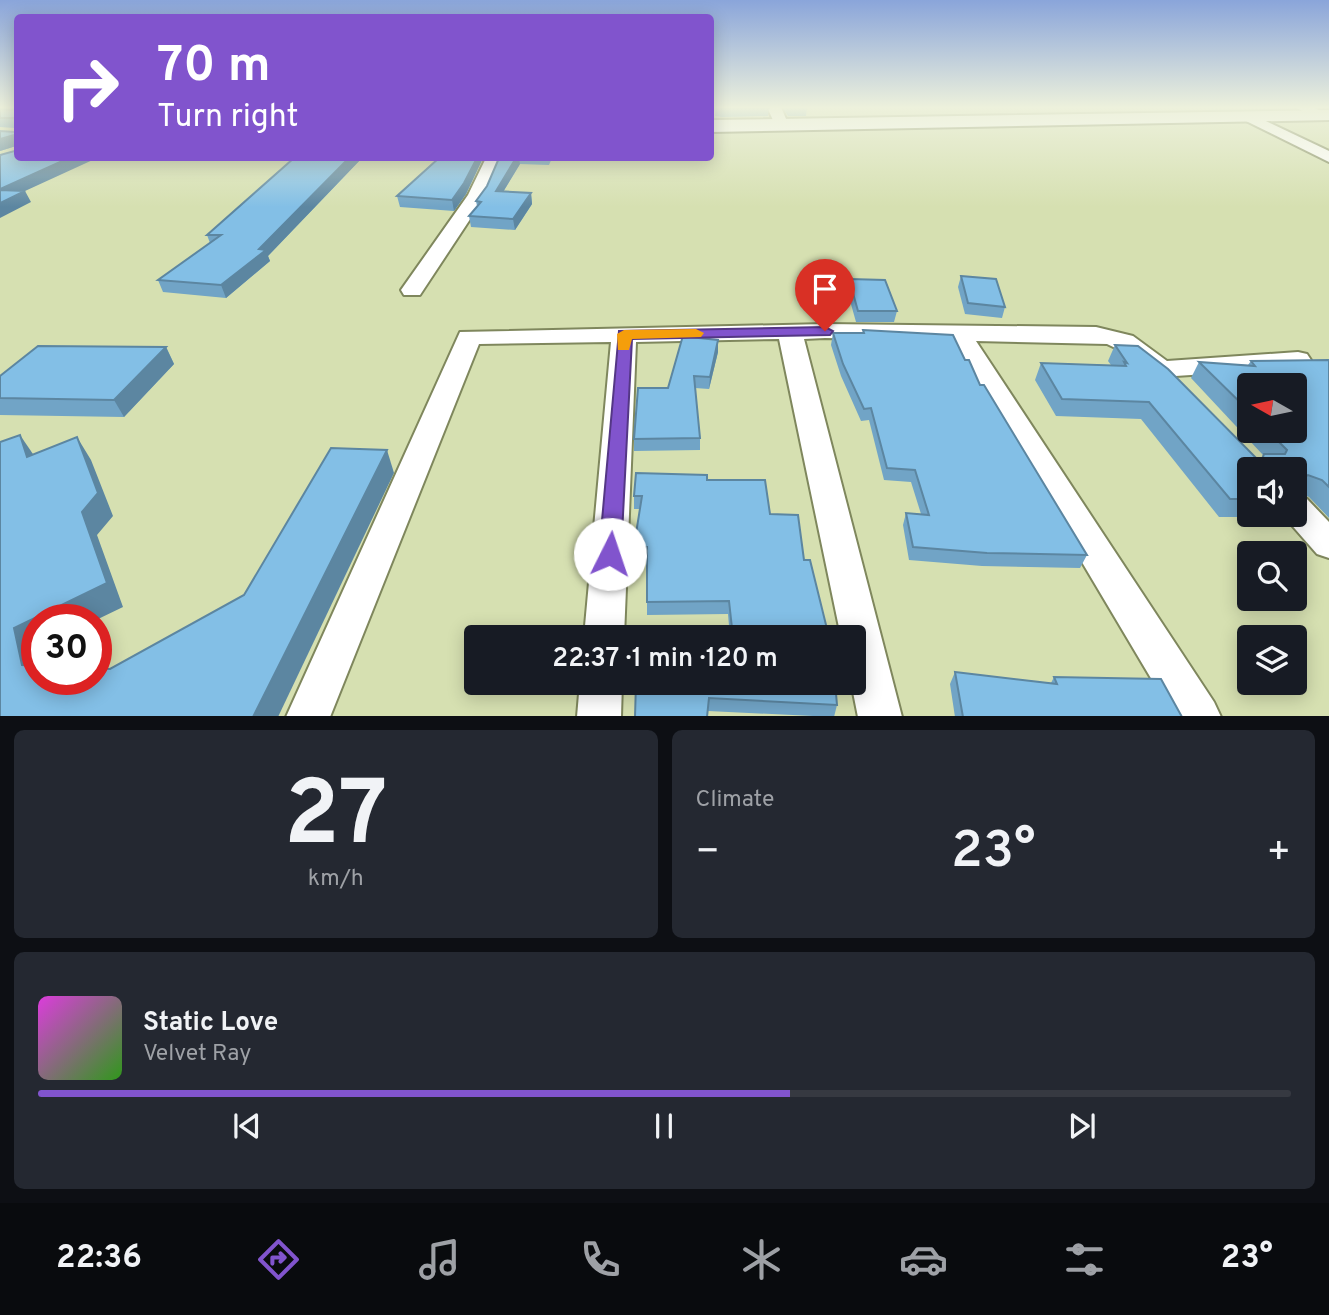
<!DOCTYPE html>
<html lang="en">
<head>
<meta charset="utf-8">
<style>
  body { margin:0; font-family:Overpass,sans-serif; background:#242831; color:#f1f3f6; height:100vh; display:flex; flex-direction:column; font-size:26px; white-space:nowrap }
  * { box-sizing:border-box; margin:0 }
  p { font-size:23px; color:#9ea1a6 }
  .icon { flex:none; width:38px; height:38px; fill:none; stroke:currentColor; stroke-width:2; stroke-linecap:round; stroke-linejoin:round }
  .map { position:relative; height:716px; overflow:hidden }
  .side { display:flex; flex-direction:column; gap:14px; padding:14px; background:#0d0f14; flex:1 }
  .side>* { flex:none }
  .guide { position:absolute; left:14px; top:14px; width:700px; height:147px; border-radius:7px; box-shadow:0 4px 18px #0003; background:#8154cd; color:#fff; overflow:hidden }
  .needle { width:46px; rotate:279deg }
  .controls { position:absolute; left:1237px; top:373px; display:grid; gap:14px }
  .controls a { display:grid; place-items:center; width:70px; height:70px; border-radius:7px; background:#171b24; box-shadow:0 4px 18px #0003; font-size:35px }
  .speed { position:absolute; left:21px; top:604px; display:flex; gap:14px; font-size:35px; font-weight:700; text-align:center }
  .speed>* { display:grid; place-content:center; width:91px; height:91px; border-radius:50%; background:#171b24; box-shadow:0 4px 18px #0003; line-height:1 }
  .speed .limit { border:10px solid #d22; background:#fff; color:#111 }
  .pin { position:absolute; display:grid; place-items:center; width:60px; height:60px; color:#fff; margin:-72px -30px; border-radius:50% 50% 50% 0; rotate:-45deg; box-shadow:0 0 7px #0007 }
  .pin .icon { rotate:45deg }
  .me { position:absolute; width:77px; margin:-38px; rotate:4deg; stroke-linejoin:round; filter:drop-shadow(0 0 5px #0008) }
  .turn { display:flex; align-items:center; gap:24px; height:147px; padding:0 28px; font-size:32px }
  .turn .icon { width:91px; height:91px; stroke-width:2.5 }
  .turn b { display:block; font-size:49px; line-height:60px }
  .big { font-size:52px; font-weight:600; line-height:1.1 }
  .side .card { flex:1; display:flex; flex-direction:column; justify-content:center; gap:10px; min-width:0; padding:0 24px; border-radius:10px; background:#242831 }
  .side .dial { align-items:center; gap:0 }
  .dial b { font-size:91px; line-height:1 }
  .song { display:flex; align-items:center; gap:21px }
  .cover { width:84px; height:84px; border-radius:10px; background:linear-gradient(135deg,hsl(300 70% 55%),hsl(110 70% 35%)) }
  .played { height:7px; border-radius:4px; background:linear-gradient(90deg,#8154cd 60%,#363941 60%) }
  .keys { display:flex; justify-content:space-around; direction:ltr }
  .heat { display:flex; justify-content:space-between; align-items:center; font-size:38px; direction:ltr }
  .side .tiles { flex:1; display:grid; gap:14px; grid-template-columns:1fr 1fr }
  .card:last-child { grid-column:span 2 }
  .trip { position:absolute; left:464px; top:625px; width:402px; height:70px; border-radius:7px; background:#171b24; box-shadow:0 4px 18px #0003; font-weight:600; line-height:70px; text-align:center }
  .tabs { display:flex; height:112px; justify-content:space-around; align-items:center; background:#090b0e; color:#9ea1a6 }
  .tabs .icon { width:49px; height:49px }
  .tabs .active { color:#8154cd }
  .tabs b { font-size:32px; color:#f1f3f6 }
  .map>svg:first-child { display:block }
</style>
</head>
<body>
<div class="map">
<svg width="1329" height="717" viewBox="0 0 1329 717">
  <rect width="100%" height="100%" fill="#d6e0b1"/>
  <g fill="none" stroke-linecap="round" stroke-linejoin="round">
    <g stroke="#7f875d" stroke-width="4">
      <g id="minor">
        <path d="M767,107H781L789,126L787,129H777Z"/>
        <path d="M1294,107H1313L1327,115L1320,119Z"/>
        <path d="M1249,113L1329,151V162L1244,120L1242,117Z"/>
        <path d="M486,158H502L486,195L420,295H404L401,290L468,195Z"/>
        <path d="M825,324L1096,327L1133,336L1167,361L1298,352L1307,354L1311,360L1307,366L1298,368L1160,377L1151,375L1130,355L1107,344L976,341L1214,702L1221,717H1174L950,340L825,338L804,339L902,717H858L851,682H854V637H841L779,339L636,342L624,637H584L611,342L479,344L330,717H286L460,332Z"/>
        <path d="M1295,495L1307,499L1329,522V558L1317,554L1282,514H1295Z"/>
        <path d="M580,682H622L621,717H577Z"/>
      </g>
    </g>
    <g stroke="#7f875d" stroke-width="4">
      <path id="major" d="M1329,110V120L710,132V120Z"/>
    </g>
    <use href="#minor" fill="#fff" fill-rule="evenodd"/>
    <use href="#major" fill="#fff" fill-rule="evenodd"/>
  </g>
  <g fill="#71a4c6" fill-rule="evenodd">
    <path d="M18,107V149L16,146L0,151V131L15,132V128L0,127V109L13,110Z"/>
    <path d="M710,107H769L768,116L722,117L715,116V110H710Z"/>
    <path d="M782,107H807L806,116H788Z"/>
    <path d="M294,158H362L268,256L270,261L226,298L163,292L158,280L210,243L207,235Z"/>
    <path d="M430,158H483L466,194L454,211L400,207L397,196L436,160H430Z"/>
    <path d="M499,158H552L549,165L520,164L503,192L531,193L532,204L515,230L471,227L469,216L477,206L476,201L487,186Z"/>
    <path d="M961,276L1005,307L1002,318L965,314L958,287Z"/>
    <path d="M849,279L897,311L894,322H856L847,290Z"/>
    <path d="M863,330L965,360L1087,555L1080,568L982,566L909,560L903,525L906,513L921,514L911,482L884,480L869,420L861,421L841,376L831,345L833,333H863Z"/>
    <path d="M690,337L718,352L709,389L695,388L700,438V450L634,451V439L668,388Z"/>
    <path d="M1115,345L1259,461L1263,455L1191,378L1199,362L1248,365L1251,361L1329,360V518L1309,497L1304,495L1295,508V469H1250V514H1283L1281,517H1219L1141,419L1056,416L1035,380L1041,363L1111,365L1108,361ZM1250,385L1295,430H1250Z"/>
    <path d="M166,347L174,364L124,417L0,415V376Z"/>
    <path d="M707,480L770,514L804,560L829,637H730L728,614L647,615V560L634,559V546L640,509H634V496Z"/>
    <path d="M955,672L1051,683L1054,677L1182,717H955L950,684Z"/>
    <path d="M636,682L837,705L834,717L708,711Z"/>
  </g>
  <g fill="#5c86a1">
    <path d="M14,135L16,146L0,151V139Z"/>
    <path d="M69,158H97L25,191L31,202L0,218V189Z"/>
    <path d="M349,158H362L268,256L270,261L226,298L221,285L259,249Z"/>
    <path d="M477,158H483L466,194L454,211L452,200Z"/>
    <path d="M516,158H519L520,164L497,202L496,191Z"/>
    <path d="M531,193L532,204L515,230L513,219Z"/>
    <path d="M718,340V352L709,389L710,377Z"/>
    <path d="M166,347L174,364L124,417L114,400Z"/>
    <path d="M20,435L35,457H27Z"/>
    <path d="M77,437L91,460L113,516L97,535L123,607L96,620H37V650L34,652L37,662V679L22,665L14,628L82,512Z"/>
    <path d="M387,450L394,473L278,717H253Z"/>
  </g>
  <g fill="#83bfe6" stroke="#5c86a1" stroke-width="2">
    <path d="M15,107H18V145H15L14,135L0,139V131L15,132V118H0V109L13,110Z"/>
    <path d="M715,107H769V108H722Z"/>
    <path d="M18,150V158H69L0,189V155Z"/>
    <path d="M294,158H349L259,249L266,250L221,285L158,280L221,235H207Z"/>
    <path d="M439,158H477L464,183L452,200L397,196Z"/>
    <path d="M499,158H516L496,191L531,193L513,219L469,216L481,202L476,201L487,186Z"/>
    <path d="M0,190L25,191L0,203Z"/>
    <path d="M961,276L996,279L1005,307L968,303Z"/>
    <path d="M849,279L885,280L897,311H858Z"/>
    <path d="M863,330L953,335L965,360H969L980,385H984L1087,555L987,553L913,547L906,513L929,515L915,470L887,468L871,408L864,409L843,364L833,333H864Z"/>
    <path d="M684,332H690V337L718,340L710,377L694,376L700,438L634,439L638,388H668Z"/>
    <path d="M1115,345L1138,346L1168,369L1261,463L1264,454H1285L1287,450L1267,430H1295V385H1250V412L1199,362L1255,366L1251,361L1329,360V487L1322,480L1308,475L1305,477V494H1295V469H1250V499H1230L1149,402L1062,399L1041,363L1126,366L1124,362L1127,363Z"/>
    <path d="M38,346L166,347L114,400L0,398V376Z"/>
    <path d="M20,435L27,457L77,437L98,493L82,512L107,583L14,628L22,665L37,666V679H96V668L110,669L244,595L331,448L387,450L253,717H0V442Z"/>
    <path d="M636,473L707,475V480H765L770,514L798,515L804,560H810L829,637H733L729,601L647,602V547L634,546L642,496H634Z"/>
    <path d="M955,672L1057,684L1054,677L1161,679L1182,717H963Z"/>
    <path d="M636,682H835L837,705L709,698L707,717H635Z"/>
  </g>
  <linearGradient id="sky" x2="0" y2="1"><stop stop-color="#8aa5da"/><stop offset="0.52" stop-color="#edf1dc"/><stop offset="1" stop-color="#edf1dc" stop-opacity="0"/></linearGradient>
  <rect width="1329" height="207" fill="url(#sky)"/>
  <path fill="#8154cd" stroke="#543785" stroke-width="2" d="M825,327L833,331L830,335L632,339L621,554L618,561L610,563L602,561L599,554L619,331Z"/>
  <path fill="#f59e0b" d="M696,329L704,333L701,337L632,339L629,350H618L617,334L624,330Z"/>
</svg>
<div class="controls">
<a><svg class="needle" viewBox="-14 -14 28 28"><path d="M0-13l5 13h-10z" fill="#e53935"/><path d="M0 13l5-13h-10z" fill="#9ea1a6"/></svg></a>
<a><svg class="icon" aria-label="sound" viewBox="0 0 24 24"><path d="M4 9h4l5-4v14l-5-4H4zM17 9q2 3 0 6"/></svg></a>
<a><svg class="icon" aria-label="search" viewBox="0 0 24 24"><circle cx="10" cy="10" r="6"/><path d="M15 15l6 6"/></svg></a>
<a><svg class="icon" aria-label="layers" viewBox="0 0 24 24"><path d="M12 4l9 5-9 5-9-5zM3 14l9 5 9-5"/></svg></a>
</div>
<div class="speed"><div class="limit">30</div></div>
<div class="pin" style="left:825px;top:331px;background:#d93025"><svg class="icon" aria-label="arrive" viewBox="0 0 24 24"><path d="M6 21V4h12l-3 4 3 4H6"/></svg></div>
<svg class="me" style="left:610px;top:554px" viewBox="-20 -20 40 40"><circle r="19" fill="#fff"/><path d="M0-13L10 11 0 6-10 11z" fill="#8154cd"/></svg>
<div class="trip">22:37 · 1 min · 120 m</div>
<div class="guide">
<div class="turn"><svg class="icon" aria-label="right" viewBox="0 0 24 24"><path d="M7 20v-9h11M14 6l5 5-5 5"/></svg><div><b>70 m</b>Turn right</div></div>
</div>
</div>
<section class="side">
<div class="tiles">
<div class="card dial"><b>27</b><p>km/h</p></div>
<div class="card"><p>Climate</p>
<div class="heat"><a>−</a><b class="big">23°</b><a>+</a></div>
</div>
<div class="card">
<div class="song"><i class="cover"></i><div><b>Static Love</b><p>Velvet Ray</p></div></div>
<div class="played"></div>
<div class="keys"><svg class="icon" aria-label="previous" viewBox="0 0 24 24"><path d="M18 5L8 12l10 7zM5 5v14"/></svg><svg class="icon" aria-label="pause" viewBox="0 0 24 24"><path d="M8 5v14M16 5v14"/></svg><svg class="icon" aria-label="next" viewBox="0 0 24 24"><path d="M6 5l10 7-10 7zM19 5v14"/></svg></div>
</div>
</div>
</section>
<nav class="tabs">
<b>22:36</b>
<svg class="icon active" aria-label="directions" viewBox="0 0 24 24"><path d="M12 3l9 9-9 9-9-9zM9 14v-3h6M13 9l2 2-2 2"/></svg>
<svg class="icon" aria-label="music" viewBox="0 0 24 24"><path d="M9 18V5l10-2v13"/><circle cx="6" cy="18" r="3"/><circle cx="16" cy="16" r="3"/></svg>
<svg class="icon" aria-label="phone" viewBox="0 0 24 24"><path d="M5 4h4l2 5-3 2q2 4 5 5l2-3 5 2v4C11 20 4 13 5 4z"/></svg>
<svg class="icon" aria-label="climate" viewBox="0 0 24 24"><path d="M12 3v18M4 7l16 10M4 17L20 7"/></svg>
<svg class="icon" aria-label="car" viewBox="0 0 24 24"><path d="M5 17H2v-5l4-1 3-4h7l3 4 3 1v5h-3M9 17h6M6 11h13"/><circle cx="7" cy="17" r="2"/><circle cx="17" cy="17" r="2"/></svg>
<svg class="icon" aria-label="filters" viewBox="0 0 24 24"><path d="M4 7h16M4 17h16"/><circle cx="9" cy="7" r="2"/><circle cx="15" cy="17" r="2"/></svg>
<b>23°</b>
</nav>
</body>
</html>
